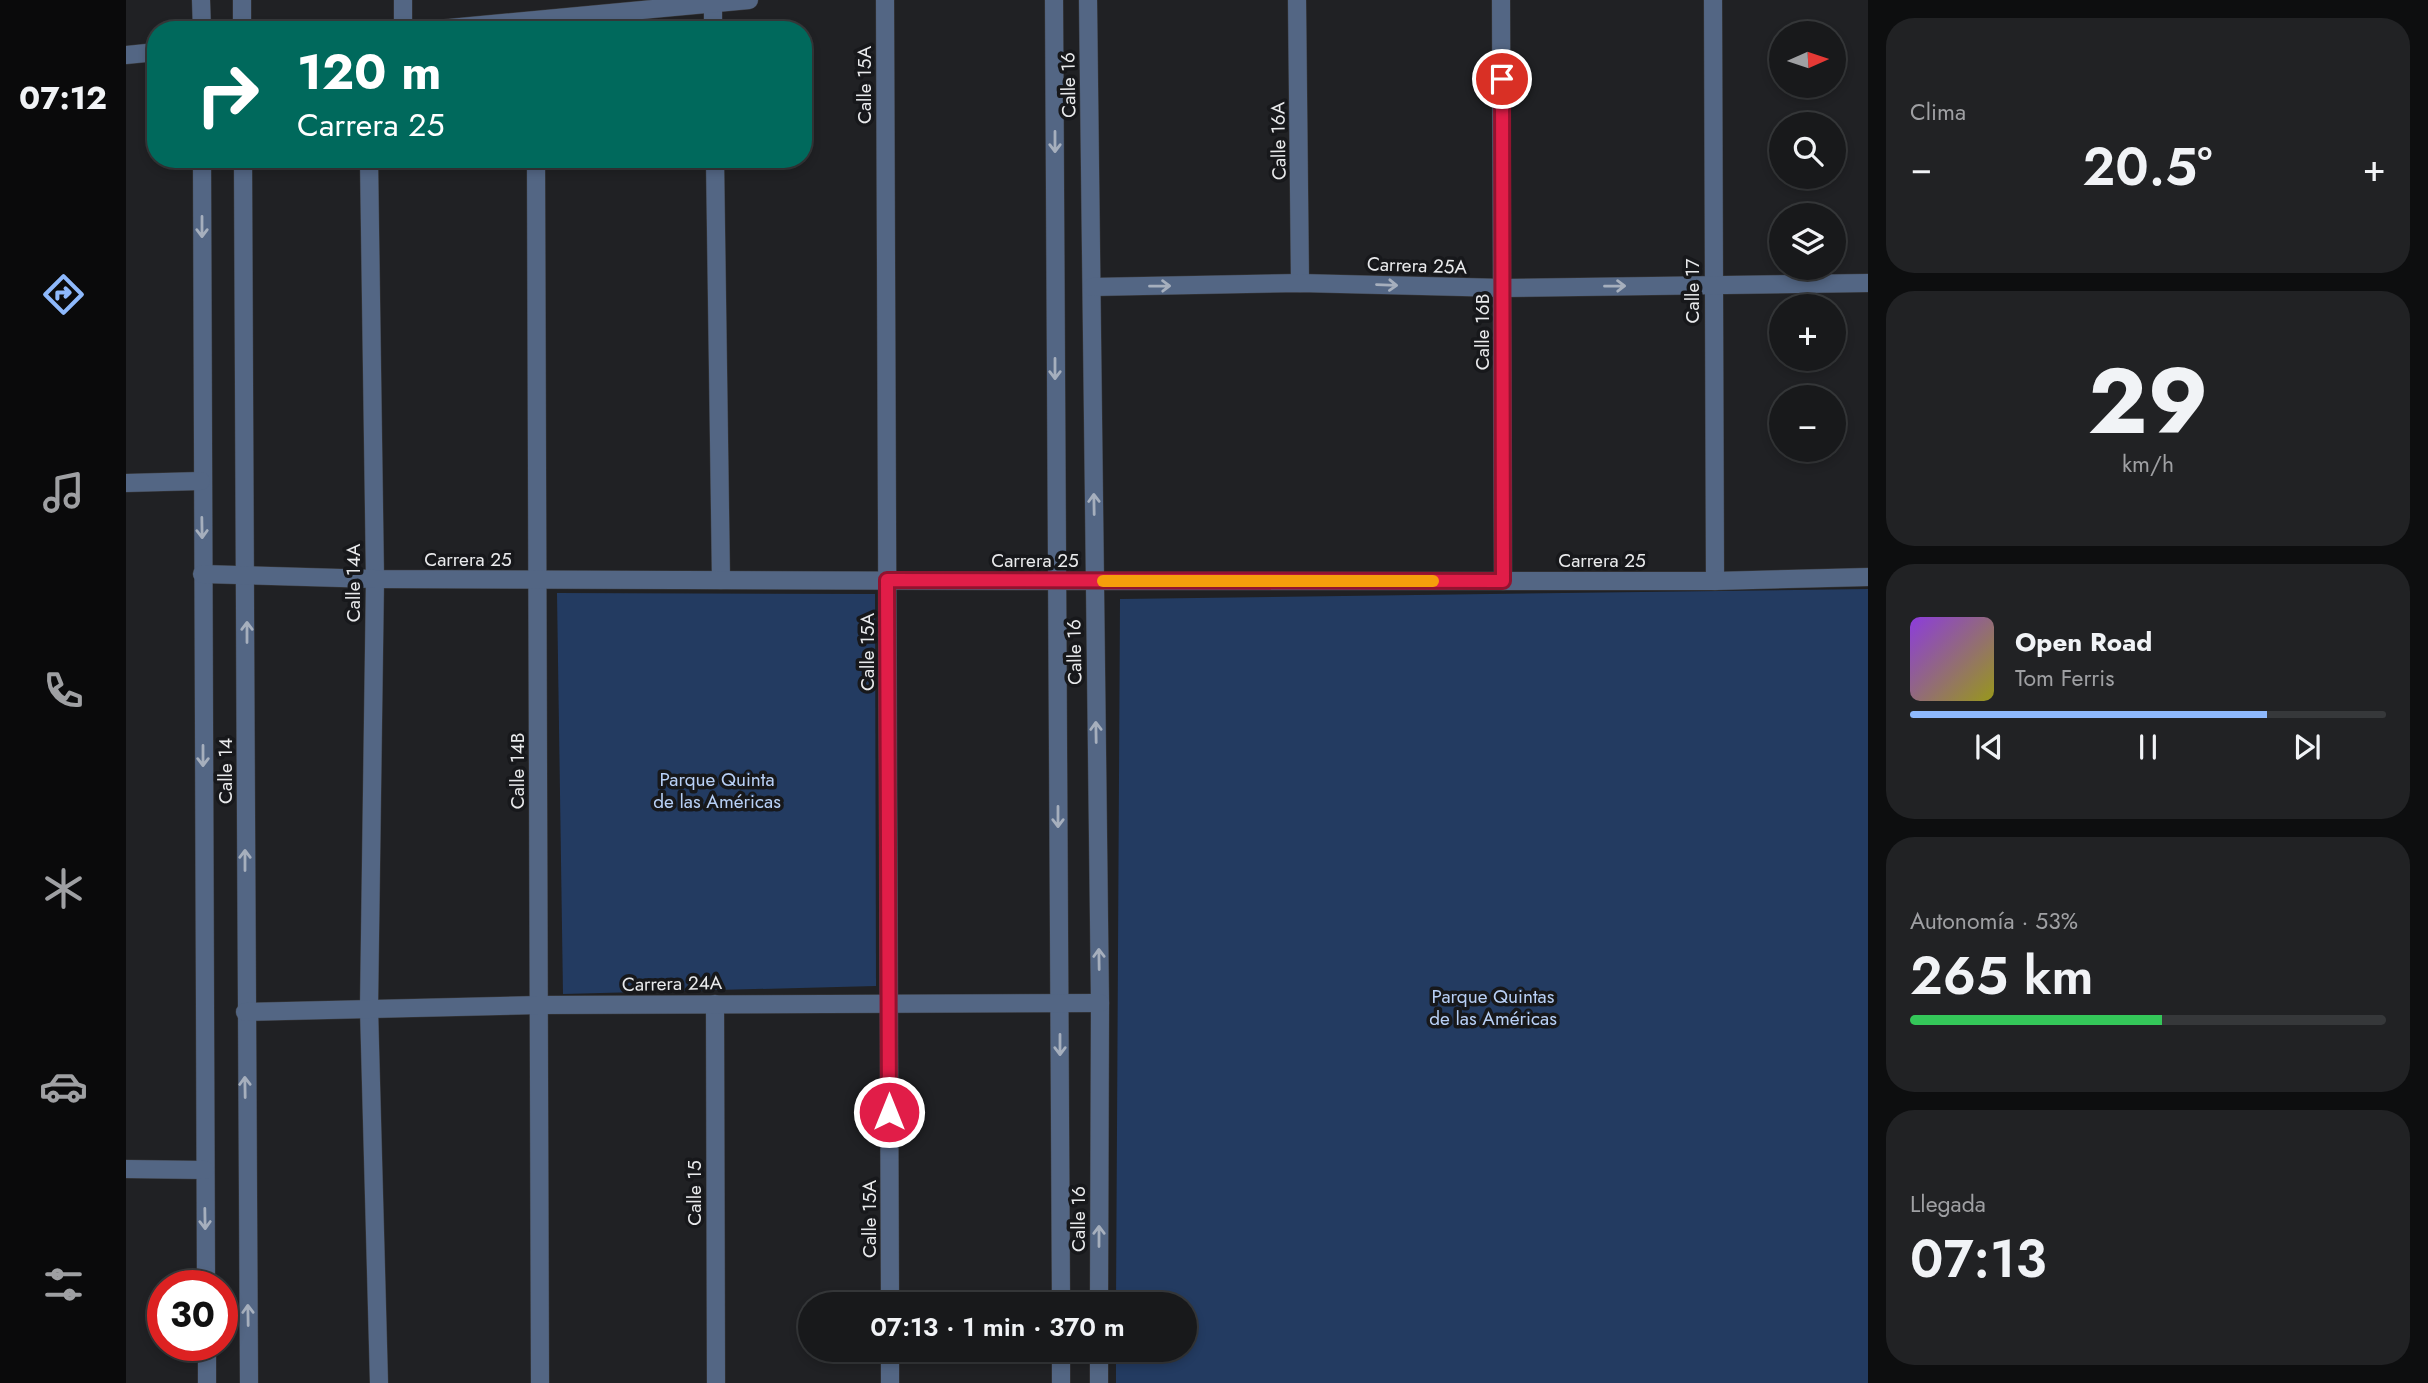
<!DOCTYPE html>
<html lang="es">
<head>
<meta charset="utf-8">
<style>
  body { margin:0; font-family:Jost,sans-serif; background:#212224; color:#f1f3f6; height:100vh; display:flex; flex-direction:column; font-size:26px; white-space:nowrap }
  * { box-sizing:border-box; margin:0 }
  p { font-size:23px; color:#9fa0a3 }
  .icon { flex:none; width:38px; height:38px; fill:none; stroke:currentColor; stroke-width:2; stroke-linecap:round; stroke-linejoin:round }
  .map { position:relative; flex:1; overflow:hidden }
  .sheet { display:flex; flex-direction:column; gap:18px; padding:18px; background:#0d0e0f; width:560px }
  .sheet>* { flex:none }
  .top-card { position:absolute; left:21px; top:21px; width:665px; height:147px; border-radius:28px; box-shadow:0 4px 10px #0003,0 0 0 2px #36383a; background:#00695c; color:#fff; overflow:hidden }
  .needle { width:46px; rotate:87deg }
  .controls { position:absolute; left:1643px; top:21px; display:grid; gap:14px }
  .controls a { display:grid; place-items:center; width:77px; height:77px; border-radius:50%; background:#18191b; box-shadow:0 4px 10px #0003,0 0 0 2px #36383a; font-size:35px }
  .speed { position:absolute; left:21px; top:1270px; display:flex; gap:14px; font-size:35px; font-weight:700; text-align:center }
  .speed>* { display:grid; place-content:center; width:91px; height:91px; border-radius:50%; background:#18191b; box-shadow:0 4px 10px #0003,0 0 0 2px #36383a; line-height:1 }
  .speed .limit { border:10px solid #d22; background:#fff; color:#111 }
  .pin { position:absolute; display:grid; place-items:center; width:60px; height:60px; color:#fff; margin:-30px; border:4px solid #fff; border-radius:50%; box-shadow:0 2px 7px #0007 }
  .me { position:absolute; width:77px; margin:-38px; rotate:0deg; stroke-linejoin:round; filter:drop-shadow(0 0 5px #0008) }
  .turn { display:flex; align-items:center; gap:24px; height:147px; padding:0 35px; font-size:32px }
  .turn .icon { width:91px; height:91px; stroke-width:2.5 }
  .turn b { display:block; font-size:49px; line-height:60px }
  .big { font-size:52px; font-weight:600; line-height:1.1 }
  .sheet .tile { flex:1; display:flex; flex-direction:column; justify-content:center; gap:10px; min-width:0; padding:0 24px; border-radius:28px; background:#212224 }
  .sheet .dial { align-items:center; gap:0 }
  .dial b { font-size:91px; line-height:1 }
  .song { display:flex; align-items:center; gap:21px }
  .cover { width:84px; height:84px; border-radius:10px; background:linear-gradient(135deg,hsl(270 70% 55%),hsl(60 70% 35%)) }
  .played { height:7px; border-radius:4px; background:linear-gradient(90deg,#8eb9fc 75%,#36383a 75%) }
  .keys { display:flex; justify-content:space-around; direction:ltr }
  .heat { display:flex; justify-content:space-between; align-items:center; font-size:38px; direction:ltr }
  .charge { height:10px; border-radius:5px; background:linear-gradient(90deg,#34c759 53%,#36383a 0) }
  .trip { position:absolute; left:672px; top:1292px; width:399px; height:70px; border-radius:35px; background:#18191b; box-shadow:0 4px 10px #0003,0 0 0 2px #36383a; font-weight:600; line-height:70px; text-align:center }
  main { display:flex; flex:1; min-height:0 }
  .menu { display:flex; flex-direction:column; width:126px; justify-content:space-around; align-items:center; background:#0a0a0b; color:#9fa0a3 }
  .menu .icon { width:49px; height:49px }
  .menu .active { color:#8eb9fc }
  .menu b { font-size:32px; color:#f1f3f6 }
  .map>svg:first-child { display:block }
</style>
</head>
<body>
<main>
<nav class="menu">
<b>07:12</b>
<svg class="icon active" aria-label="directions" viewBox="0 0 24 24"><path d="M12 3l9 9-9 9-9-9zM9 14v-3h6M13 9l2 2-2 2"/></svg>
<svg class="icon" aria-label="music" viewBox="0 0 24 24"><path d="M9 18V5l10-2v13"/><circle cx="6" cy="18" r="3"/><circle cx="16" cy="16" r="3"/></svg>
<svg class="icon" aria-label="phone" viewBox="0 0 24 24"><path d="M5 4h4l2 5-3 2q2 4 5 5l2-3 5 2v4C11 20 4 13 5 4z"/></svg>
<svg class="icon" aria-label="climate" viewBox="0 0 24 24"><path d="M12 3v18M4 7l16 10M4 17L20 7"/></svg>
<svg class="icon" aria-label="car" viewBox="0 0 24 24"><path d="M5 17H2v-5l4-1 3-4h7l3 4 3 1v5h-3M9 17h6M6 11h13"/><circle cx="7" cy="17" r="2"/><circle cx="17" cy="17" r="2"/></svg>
<svg class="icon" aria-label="filters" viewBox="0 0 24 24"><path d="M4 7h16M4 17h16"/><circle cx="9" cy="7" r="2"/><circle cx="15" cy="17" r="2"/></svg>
</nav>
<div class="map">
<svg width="1742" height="1383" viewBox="0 0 1742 1383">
  <rect width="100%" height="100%" fill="#202124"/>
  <g fill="#233b61">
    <path d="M1742,589V1383H990V1349H1059V1304H990L994,599Z"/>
    <path d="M431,593L749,594L750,986L437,994Z"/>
  </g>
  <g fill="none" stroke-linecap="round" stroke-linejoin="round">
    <g stroke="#3c3d40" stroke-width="19">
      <g id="street">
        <path d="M75,0L76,30"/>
        <path d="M116,0V30"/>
        <path d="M277,0V30"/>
        <path d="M759,0L764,1304"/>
        <path d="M928,0L935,1304"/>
        <path d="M962,0L974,1003L973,1304"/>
        <path d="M1171,0L1174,283"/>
        <path d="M1375,0L1377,581"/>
        <path d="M1587,0L1589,581"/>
        <path d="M587,4V30"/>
        <path d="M302,30L623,0"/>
        <path d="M0,55L30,52"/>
        <path d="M76,159L80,1286"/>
        <path d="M117,159C121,567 118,975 123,1383"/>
        <path d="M243,159L249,579L243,1008L253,1383"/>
        <path d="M410,159L414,1383"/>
        <path d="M589,159L595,580"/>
        <path d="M966,287L1174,283L1377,288L1742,283"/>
        <path d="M0,483L75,481"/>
        <path d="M76,574L249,579L930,581H1589L1742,577"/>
        <path d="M589,1004L590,1383"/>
        <path d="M119,1012L413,1005L974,1003"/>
        <path d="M0,1169L79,1170"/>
        <path d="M81,1346V1383"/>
        <path d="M764,1349V1383"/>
        <path d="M935,1349V1383"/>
        <path d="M973,1383V1349"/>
      </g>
    </g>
    <use href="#street" stroke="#536684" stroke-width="18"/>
  </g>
  <defs><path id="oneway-shaft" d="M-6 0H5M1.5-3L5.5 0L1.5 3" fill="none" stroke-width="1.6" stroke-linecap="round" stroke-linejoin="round" transform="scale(1.75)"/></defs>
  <g stroke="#a6afbd">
    <use href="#oneway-shaft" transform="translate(929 142) rotate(90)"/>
    <use href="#oneway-shaft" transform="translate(76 227) rotate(90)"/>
    <use href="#oneway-shaft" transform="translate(1261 285) rotate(2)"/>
    <use href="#oneway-shaft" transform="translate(1034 286) rotate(-1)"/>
    <use href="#oneway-shaft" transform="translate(1489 286) rotate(-1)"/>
    <use href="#oneway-shaft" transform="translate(929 369) rotate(90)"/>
    <use href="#oneway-shaft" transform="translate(968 504) rotate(-91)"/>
    <use href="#oneway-shaft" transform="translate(76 528) rotate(89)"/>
    <use href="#oneway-shaft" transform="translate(121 632) rotate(-90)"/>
    <use href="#oneway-shaft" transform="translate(970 732) rotate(-91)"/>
    <use href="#oneway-shaft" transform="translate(77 756) rotate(90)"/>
    <use href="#oneway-shaft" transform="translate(932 817) rotate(90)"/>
    <use href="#oneway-shaft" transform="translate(119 860) rotate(-90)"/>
    <use href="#oneway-shaft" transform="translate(973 959) rotate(-91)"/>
    <use href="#oneway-shaft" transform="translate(934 1045) rotate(90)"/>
    <use href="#oneway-shaft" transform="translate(119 1087) rotate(-91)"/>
    <use href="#oneway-shaft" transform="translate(79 1219) rotate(89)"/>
    <use href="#oneway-shaft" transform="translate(973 1236) rotate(-90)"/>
    <use href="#oneway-shaft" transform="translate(122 1315) rotate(-91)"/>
  </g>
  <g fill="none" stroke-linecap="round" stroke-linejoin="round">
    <g stroke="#92132f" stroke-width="18">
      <path id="route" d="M763,1112L761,580L1377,581L1376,79"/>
    </g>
    <use href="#route" stroke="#e11d48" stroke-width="12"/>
    <path stroke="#f59e0b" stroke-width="12" d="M977,581H1307"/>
  </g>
  <g text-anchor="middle" stroke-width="7" stroke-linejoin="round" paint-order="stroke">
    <g font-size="19" fill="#e9eaec" stroke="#17181b">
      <text transform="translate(738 85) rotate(-90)" y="7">Calle 15A</text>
      <text transform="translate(942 85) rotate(-91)" y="7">Calle 16</text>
      <text transform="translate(1152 141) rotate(-91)" y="7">Calle 16A</text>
      <text transform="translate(1291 265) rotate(2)" y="7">Carrera 25A</text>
      <text transform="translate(1566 291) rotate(-90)" y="7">Calle 17</text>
      <text transform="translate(1356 332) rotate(-90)" y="7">Calle 16B</text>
      <text x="342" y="566">Carrera 25</text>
      <text x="909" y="567">Carrera 25</text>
      <text x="1476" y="567">Carrera 25</text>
      <text transform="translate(227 583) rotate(-90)" y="7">Calle 14A</text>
      <text transform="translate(741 652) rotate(-90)" y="7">Calle 15A</text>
      <text transform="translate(948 652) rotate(-91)" y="7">Calle 16</text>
      <text transform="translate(99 771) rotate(-90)" y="7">Calle 14</text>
      <text transform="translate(391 771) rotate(-90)" y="7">Calle 14B</text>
      <text transform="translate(546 983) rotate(-1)" y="7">Carrera 24A</text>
      <text transform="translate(568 1193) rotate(-90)" y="7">Calle 15</text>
      <text transform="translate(743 1219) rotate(-90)" y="7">Calle 15A</text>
      <text transform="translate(952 1219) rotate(-90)" y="7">Calle 16</text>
    </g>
    <g font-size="19" fill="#b8d0f6" stroke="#17181b">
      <text x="591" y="786">Parque Quinta<tspan x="591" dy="22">de las Américas</tspan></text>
      <text x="1367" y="1003">Parque Quintas<tspan x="1367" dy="22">de las Américas</tspan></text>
    </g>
  </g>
</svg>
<div class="controls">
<a><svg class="needle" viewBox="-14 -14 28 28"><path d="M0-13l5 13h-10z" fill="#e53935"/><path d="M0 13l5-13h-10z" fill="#9fa0a3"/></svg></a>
<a><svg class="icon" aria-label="search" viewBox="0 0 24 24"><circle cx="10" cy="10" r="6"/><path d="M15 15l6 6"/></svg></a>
<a><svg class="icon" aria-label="layers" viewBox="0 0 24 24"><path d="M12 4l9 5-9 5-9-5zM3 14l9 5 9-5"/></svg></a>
<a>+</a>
<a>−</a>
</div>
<div class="speed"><div class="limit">30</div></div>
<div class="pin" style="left:1376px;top:79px;background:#d93025"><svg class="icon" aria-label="arrive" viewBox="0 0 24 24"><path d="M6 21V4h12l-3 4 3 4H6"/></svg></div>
<svg class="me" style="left:763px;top:1112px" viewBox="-20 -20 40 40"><circle r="17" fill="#e11d48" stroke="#fff" stroke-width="3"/><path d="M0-11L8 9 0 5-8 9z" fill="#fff"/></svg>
<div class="trip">07:13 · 1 min · 370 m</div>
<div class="top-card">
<div class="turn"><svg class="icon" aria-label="right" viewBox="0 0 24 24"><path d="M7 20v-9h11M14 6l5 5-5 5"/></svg><div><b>120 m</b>Carrera 25</div></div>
</div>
</div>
<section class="sheet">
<div class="tile"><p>Clima</p>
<div class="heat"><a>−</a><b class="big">20.5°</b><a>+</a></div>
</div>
<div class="tile dial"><b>29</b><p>km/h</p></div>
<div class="tile">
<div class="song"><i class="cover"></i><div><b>Open Road</b><p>Tom Ferris</p></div></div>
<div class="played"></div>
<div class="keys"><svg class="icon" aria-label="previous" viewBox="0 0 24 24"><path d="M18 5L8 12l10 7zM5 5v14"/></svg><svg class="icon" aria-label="pause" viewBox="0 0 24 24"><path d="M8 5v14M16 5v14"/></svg><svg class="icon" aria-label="next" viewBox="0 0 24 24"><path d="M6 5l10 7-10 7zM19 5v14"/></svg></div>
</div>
<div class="tile"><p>Autonomía · 53%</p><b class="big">265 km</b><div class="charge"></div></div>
<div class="tile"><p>Llegada</p><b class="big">07:13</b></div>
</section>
</main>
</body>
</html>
